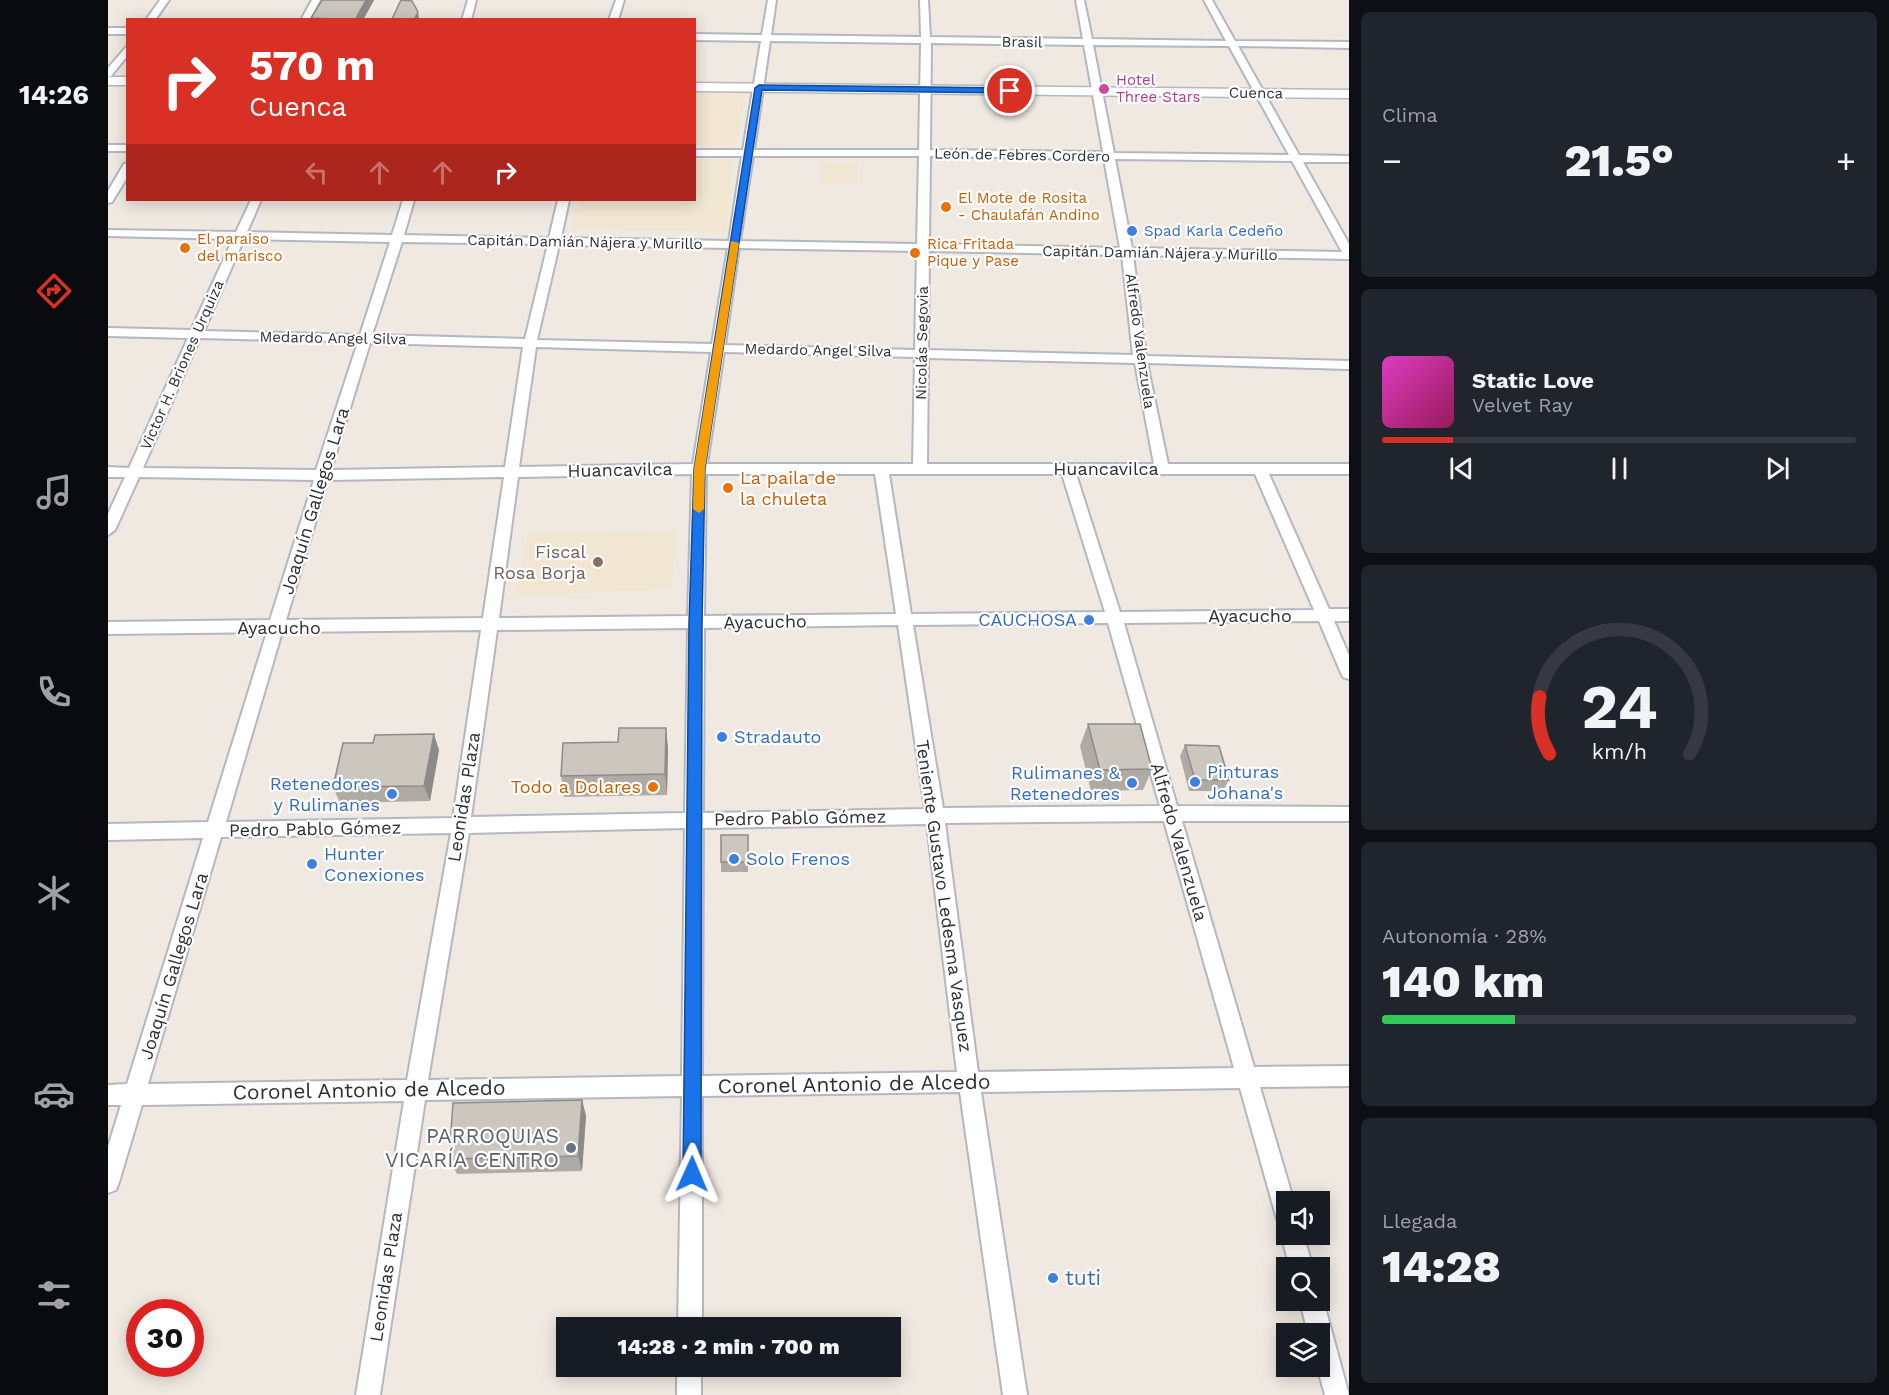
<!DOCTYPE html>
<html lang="es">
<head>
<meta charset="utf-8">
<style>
  body { margin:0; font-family:"Work Sans",sans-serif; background:#20242c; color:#f1f3f6; height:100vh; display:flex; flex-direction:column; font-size:22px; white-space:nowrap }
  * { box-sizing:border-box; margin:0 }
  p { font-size:20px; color:#9ea1a6 }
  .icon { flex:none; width:33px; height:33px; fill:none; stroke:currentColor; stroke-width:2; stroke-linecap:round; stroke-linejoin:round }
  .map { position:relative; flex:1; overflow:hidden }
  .drawer { display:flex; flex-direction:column; gap:12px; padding:12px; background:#0d0f14; width:540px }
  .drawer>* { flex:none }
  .guide { position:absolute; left:18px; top:18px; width:570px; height:183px; border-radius:0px; box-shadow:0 3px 15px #0003; background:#d93025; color:#fff; overflow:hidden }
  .tools { position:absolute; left:1168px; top:1191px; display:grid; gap:12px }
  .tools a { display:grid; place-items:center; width:54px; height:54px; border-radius:0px; background:#171b24; box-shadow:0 3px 15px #0003; font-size:30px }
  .speed { position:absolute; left:18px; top:1299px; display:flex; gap:12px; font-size:30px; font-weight:700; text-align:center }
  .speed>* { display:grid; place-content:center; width:78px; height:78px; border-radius:50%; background:#171b24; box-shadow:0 3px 15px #0003; line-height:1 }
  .speed .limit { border:9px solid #d22; background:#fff; color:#111 }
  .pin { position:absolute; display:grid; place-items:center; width:51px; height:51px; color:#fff; margin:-26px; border:3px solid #fff; border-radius:50%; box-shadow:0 2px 6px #0007 }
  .me { position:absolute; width:66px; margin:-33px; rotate:1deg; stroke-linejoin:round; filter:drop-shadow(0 0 4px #0008) }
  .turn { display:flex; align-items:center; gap:21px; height:126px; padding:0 24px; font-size:27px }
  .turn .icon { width:78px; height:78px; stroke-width:2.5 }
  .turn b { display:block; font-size:42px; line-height:51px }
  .lanes { display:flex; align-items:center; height:57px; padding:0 24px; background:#0003; justify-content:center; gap:30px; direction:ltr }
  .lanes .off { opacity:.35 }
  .big { font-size:45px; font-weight:800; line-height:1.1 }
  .drawer .widget { flex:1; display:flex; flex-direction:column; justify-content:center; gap:9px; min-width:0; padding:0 21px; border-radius:9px; background:#20242c }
  .drawer .dial { align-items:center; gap:0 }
  .dial svg { height:156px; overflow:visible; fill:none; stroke:#363941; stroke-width:7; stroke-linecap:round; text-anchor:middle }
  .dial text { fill:#f1f3f6; stroke:none }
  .song { display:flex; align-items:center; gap:18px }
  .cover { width:72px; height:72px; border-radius:9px; background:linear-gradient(135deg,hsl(310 70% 55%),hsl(330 70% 35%)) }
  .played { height:6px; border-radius:3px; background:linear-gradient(90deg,#d93025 15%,#363941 15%) }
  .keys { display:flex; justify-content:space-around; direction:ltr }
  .heat { display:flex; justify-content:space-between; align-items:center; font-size:33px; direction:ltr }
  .charge { height:9px; border-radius:4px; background:linear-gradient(90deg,#34c759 28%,#363941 0) }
  .trip { position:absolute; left:448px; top:1317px; width:345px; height:60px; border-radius:0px; background:#171b24; box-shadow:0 3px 15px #0003; font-weight:800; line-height:60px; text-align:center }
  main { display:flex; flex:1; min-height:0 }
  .tab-bar { display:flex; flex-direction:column; width:108px; justify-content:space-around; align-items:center; background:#090b0e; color:#9ea1a6 }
  .tab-bar .icon { width:42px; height:42px }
  .tab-bar .on { color:#d93025 }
  .tab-bar b { font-size:27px; color:#f1f3f6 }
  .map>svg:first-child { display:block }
</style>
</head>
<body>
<main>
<nav class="tab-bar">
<b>14:26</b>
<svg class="icon on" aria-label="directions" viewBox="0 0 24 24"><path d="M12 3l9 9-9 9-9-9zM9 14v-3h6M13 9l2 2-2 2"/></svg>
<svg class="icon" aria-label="music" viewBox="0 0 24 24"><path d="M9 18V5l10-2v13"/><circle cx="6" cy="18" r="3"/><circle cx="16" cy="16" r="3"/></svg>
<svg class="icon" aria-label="phone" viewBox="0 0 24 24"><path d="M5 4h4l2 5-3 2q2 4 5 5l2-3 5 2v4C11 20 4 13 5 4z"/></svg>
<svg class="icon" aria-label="climate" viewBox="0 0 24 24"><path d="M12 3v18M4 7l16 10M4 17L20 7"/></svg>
<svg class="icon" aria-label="car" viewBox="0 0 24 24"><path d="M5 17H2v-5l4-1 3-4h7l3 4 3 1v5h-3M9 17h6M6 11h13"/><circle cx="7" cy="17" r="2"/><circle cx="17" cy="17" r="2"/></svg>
<svg class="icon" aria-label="filters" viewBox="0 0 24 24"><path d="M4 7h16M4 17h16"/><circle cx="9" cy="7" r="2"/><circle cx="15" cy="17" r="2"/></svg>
</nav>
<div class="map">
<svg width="1241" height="1395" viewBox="0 0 1241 1395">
  <rect width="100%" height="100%" fill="#efe9e1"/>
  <g fill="#f0e6d1">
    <path d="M587,92H637L629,145L587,146Z"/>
    <path d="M587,160H624L619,232L464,229L471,200H586Z"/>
    <path d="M713,162L749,163V184H713Z"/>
    <path d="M568,531L563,589L408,596L420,534Z"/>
  </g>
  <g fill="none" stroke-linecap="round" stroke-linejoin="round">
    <g stroke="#b4b7c1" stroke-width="4">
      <g id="street">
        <path d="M52,0H61L47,20H38Z"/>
        <path d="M204,0H212L202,20H193Z"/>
        <path d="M360,0H368L363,20H354Z"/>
        <path d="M508,0H516L510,20H501Z"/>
        <path d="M660,0H668L663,35L813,37L812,0H820L822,37L975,39L968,0H976L984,39L1118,41L1096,0H1104L1127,41L1241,42V48L1130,46L1191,155L1241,156V162H1195L1241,244V259L1025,255L1038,356L1241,361V369L1039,363L1060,464H1241V474H1161L1221,609H1241V621H1226L1241,655V679L1235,677L1233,673L1211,621L1016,623L1069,806L1241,807V821H1074L1146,1067L1241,1066V1086L1152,1087L1186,1202H1179V1234H1195L1205,1268H1182L1173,1234L1176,1226L1171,1224L1168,1216L1132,1088L873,1092L919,1395H895L852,1092L594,1096V1328H570L574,1096L317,1100L272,1395H248L296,1101L34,1105L11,1182L8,1190L0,1193V1147L13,1105H0V1085L19,1084L95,838L0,840V824L100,822L159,632L0,634V622L162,620L206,480L31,477L7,530L0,535V514L17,477H0V467L21,468L80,338L0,336V328L83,330L125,239L0,236V230L128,232L143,200H153L139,232L284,235L295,200H306L296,235L441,238L450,200H461L453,238L621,241L634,156H586V150H635L653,41L586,40V34L654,35ZM662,41L813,43L811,150H646ZM823,43L976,45L995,152L822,150ZM985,45L1121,46L1181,155L1006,153ZM645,156H811L809,244L632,241ZM822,156L996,159L1012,248L821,244ZM1007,159L1184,161L1234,252L1024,248ZM136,239L282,242L252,335L96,331ZM294,242L440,244L417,339L264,335ZM451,245L620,248L604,344L429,340ZM631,248L809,251L807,350L617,345ZM821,251L1014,255L1025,355L820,350ZM92,338L250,342L208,470L35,468ZM262,343L415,347L397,467L223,470ZM428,347L603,352L585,464L411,467ZM616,352L807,357L805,464H599ZM820,358L1027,363L1046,464H819ZM584,474L580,616L391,618L410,477ZM598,474H767L788,614L596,616ZM781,474H954L997,612L803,614ZM968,474H1147L1206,610L1012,612ZM396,477L375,618L178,620L220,480ZM1000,623L1052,806L835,808L805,625ZM790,625L817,809L595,813L596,628ZM580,628L577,813L363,817L389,630ZM373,630L345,818L118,822L174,632ZM1056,821L1126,1068L870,1072L837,823ZM819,824L849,1072L594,1076L595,828ZM577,828L574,1076L320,1080L361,833ZM343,833L299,1080L40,1084L113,837Z"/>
        <rect x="0" y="28" width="20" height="6"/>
        <path d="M20,45V55L3,76L0,77V68Z"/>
        <rect x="0" y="145" width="20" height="6"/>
        <path d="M20,163V176L4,202L0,203V191L16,164Z"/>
        <path d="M1212,1294L1215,1300L1241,1395H1217L1209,1366H1212V1334H1200L1192,1300H1212Z"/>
        <rect x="569" y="1366" width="24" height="29"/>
      </g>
    </g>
    <g stroke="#b4b7c1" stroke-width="3">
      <g id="secondary">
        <rect x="0" y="77" width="20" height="8"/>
        <path d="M586,83L1241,90V98L586,91Z"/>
      </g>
    </g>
    <use href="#street" fill="#fff" fill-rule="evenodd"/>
    <use href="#secondary" fill="#fff" fill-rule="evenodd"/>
  </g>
  <g fill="#afaba4">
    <path d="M214,0H266L255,20H203V18Z"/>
    <path d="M980,724L1044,769L1035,790L983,791L972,746Z"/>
    <path d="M558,728L560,749L559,795L456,797L453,776L510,742Z"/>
    <path d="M1077,745L1121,780L1115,791H1081L1072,756Z"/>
    <path d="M331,750L322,801L232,803L225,787Z"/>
    <rect x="613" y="835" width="27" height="37"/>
    <path d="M474,1100L478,1116L474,1171L349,1174L341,1159Z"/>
  </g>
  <g fill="#8e8b86">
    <path d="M258,0H266L255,20H247Z"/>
    <path d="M310,12L311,20H306Z"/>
    <path d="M558,728L560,749L559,795L557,774Z"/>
    <path d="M326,734L331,750L322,801L316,786Z"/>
    <path d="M474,1100L478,1116L474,1171L470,1156Z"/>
  </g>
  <g fill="#cbc7bf" stroke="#8e8b86" stroke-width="1.5">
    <path d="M214,0H258L247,20L203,18Z"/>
    <path d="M293,0L304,1L310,12L306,20L284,19Z"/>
    <path d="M980,724H1032L1044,769L992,770Z"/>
    <path d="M511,728H558L557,774L453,776L455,743L510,742Z"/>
    <path d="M326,734L316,786L225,787L235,743H265L267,735Z"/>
    <path d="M1077,745L1111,746L1121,780H1087Z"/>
    <rect x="613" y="835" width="27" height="27"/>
    <path d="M474,1100L470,1156L341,1159L345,1103Z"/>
  </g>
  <path fill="#1a73e8" stroke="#114b97" stroke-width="1.5" d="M651,85L902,88L906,91L902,93L654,90L597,469L594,623L593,1174L590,1181L584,1183L578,1181L575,1174L581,623L586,469L647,88Z"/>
  <path fill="#f59e0b" d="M623,241L631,243L597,469L596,509L591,513L585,509L586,469Z"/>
  <circle fill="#d1479c" stroke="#fff" stroke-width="2" cx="996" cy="89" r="6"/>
  <g fill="#e8710a" stroke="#fff" stroke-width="2">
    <circle cx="838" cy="207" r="6"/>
    <circle cx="77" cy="248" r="6"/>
    <circle cx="807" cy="253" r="6"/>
    <circle cx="620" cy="488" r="6"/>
    <circle cx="545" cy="787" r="6"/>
  </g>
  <g fill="#3f7fe0" stroke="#fff" stroke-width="2">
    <circle cx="1024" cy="231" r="6"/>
    <circle cx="981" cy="620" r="6"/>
    <circle cx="614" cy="737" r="6"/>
    <circle cx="1087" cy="782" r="6"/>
    <circle cx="1024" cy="783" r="6"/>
    <circle cx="284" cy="794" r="6"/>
    <circle cx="626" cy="859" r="6"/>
    <circle cx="204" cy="864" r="6"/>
    <circle cx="945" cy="1278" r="6"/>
  </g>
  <circle fill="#8d6e63" stroke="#fff" stroke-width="2" cx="490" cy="562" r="6"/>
  <circle fill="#6b7280" stroke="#fff" stroke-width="2" cx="463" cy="1148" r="6"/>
  <g text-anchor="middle" stroke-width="4.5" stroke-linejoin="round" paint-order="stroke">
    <g font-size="15" fill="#2e2e2e" stroke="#fff">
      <text transform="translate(914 42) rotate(1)" y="5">Brasil</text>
      <text transform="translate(1148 93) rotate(1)" y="5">Cuenca</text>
      <text transform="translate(914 155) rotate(1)" y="5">León de Febres Cordero</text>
      <text transform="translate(477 242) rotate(1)" y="5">Capitán Damián Nájera y Murillo</text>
      <text transform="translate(1052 253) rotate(1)" y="5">Capitán Damián Nájera y Murillo</text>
      <text transform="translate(225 338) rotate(1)" y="5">Medardo Angel Silva</text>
      <text transform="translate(1032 341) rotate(82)" y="5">Alfredo Valenzuela</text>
      <text transform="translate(814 343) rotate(-89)" y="5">Nicolás Segovia</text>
      <text transform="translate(710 350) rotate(1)" y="5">Medardo Angel Silva</text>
      <text transform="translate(74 365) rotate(-66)" y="5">Victor H. Briones Urquiza</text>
    </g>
    <g font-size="15" fill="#b23c85" stroke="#fff" text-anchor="start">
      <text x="1008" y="85">Hotel<tspan x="1008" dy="17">Three Stars</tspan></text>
    </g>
    <g font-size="15" fill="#c56008" stroke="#fff" text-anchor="start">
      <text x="850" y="203">El Mote de Rosita<tspan x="850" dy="17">- Chaulafán Andino</tspan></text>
      <text x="89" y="244">El paraiso<tspan x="89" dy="17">del marisco</tspan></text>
      <text x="819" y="249">Rica Fritada<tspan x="819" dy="17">Pique y Pase</tspan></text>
    </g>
    <g font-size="15" fill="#366cbe" stroke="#fff" text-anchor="start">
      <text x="1036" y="236">Spad Karla Cedeño</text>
    </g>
    <g font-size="18" fill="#2e2e2e" stroke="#fff">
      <text x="998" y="475">Huancavilca</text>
      <text transform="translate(512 470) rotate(-1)" y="6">Huancavilca</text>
      <text transform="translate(207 501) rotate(-73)" y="6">Joaquín Gallegos Lara</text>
      <text x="1142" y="622">Ayacucho</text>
      <text transform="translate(657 622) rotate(-1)" y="6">Ayacucho</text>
      <text x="171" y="634">Ayacucho</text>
      <text transform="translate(356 797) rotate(-81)" y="6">Leonidas Plaza</text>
      <text transform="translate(692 818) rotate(-1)" y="6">Pedro Pablo Gómez</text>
      <text transform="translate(207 829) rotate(-1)" y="6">Pedro Pablo Gómez</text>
      <text transform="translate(1071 842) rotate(74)" y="6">Alfredo Valenzuela</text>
      <text transform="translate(836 896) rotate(82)" y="6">Teniente Gustavo Ledesma Vasquez</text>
      <text transform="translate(66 966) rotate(-73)" y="6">Joaquín Gallegos Lara</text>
      <text transform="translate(278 1277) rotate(-81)" y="6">Leonidas Plaza</text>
    </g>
    <g font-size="18" fill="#c56008" stroke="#fff" text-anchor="start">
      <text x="632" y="484">La paila de<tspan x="632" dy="21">la chuleta</tspan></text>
      <text x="533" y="793" text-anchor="end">Todo a Dolares</text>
    </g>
    <g font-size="18" fill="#785e54" stroke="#fff" text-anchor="end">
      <text x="478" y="558">Fiscal<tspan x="478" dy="21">Rosa Borja</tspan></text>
    </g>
    <g font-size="18" fill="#366cbe" stroke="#fff" text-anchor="start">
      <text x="969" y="626" text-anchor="end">CAUCHOSA</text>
      <text x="626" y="743">Stradauto</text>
      <text x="1099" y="778">Pinturas<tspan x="1099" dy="21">Johana's</tspan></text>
      <text x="1012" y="779" text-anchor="end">Rulimanes &amp;<tspan x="1012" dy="21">Retenedores</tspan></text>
      <text x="272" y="790" text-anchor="end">Retenedores<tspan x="272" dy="21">y Rulimanes</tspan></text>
      <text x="216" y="860">Hunter<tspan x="216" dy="21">Conexiones</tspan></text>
      <text x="638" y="865">Solo Frenos</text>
    </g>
    <g font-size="21" fill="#2e2e2e" stroke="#fff">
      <text transform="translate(746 1084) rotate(-1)" y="7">Coronel Antonio de Alcedo</text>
      <text transform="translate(261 1090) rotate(-1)" y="7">Coronel Antonio de Alcedo</text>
    </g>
    <g font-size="21" fill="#5b616d" stroke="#fff" text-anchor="end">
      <text x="451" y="1143">PARROQUIAS<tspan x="451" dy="24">VICARÍA CENTRO</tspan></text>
    </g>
    <g font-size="21" fill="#366cbe" stroke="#fff" text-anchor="start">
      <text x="957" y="1285">tuti</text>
    </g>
  </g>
</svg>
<div class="tools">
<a><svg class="icon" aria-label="sound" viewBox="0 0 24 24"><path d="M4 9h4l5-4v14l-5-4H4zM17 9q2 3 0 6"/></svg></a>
<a><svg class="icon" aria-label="search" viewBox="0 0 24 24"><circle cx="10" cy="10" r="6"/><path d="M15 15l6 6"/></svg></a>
<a><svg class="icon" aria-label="layers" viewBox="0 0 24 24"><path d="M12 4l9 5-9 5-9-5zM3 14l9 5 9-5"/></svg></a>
</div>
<div class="speed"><div class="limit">30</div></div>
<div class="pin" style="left:902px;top:91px;background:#d93025"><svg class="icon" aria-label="arrive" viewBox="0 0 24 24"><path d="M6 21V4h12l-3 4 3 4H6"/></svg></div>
<svg class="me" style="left:584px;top:1174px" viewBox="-20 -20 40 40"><path d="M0-17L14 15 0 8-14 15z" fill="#1a73e8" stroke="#fff" stroke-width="4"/></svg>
<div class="trip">14:28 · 2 min · 700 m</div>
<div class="guide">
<div class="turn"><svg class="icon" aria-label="right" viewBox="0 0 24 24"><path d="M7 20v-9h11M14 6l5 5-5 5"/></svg><div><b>570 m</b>Cuenca</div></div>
<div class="lanes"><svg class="icon off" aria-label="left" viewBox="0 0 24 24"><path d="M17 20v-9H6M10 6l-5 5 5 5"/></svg><svg class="icon off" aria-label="ahead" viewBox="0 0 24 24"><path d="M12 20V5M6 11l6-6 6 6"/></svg><svg class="icon off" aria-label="ahead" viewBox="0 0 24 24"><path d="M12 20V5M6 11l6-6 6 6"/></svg><svg class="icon" aria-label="right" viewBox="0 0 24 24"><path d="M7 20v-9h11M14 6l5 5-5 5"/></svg></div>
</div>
</div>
<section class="drawer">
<div class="widget"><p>Clima</p>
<div class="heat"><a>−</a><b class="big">21.5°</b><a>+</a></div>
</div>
<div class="widget">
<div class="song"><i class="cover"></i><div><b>Static Love</b><p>Velvet Ray</p></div></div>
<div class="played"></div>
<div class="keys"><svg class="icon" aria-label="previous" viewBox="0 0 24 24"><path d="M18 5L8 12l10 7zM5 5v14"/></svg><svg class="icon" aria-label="pause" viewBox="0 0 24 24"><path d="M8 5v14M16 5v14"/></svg><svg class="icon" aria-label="next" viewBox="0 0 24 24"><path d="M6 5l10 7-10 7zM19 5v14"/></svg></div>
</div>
<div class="widget dial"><svg viewBox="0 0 100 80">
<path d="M14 69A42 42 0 1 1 86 69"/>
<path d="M14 69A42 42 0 0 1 9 40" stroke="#d93025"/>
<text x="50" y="56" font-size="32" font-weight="700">24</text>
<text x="50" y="72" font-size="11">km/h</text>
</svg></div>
<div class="widget"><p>Autonomía · 28%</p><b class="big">140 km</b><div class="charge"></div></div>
<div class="widget"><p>Llegada</p><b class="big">14:28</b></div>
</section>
</main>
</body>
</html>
